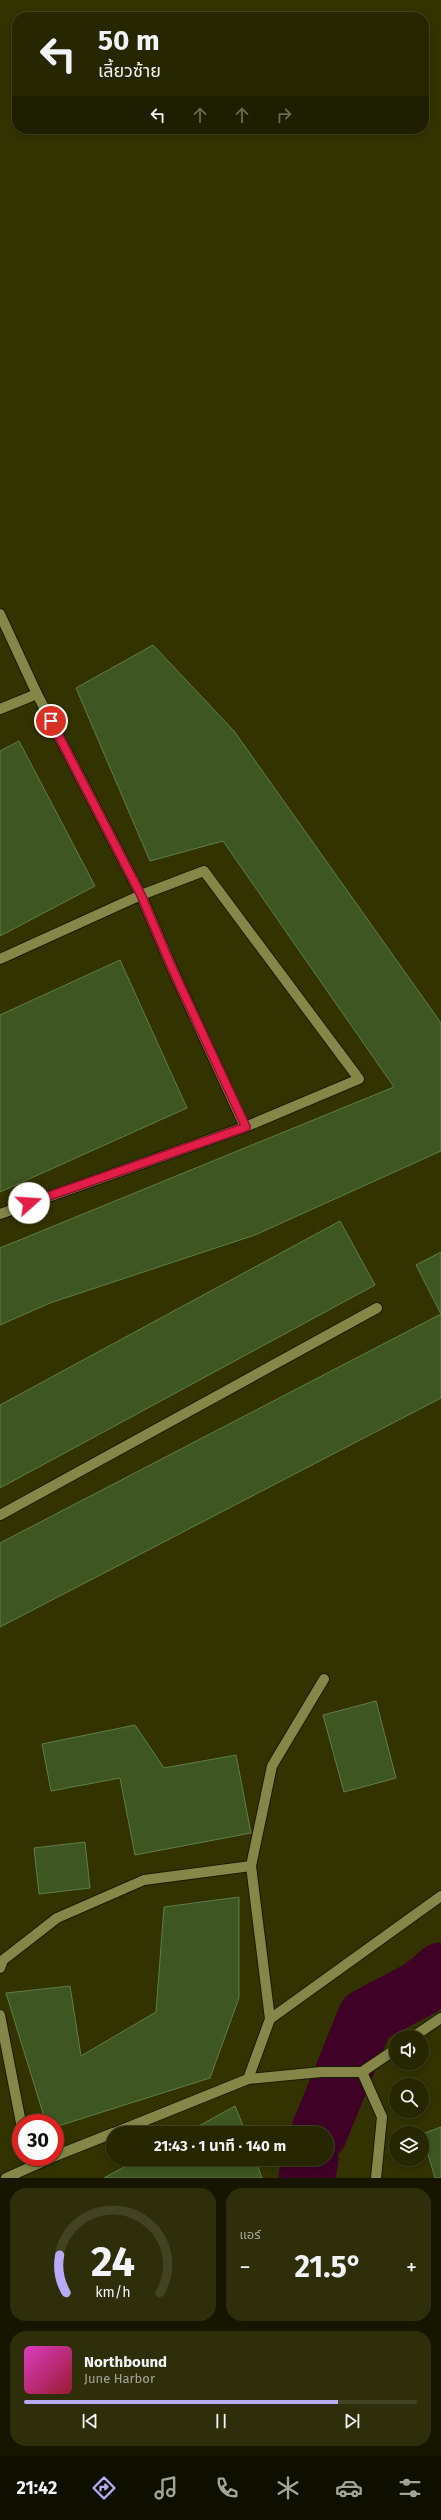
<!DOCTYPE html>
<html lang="th">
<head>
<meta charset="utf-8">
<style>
  body { margin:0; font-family:"Fira Sans","Noto Sans Thai",sans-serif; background:#2e2e0a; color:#f1f3f6; height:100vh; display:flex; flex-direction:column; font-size:15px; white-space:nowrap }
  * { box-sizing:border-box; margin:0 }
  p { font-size:13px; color:#a4a599 }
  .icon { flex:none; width:22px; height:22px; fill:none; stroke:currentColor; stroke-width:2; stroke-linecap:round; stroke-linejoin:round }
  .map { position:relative; height:2178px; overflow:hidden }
  .details { display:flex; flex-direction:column; gap:10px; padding:10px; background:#151500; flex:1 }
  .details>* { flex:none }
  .top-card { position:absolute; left:12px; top:12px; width:417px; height:122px; border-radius:16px; box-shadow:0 2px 6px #0003,0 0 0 1px #424322; background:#262600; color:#f1f3f6; overflow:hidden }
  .buttons { position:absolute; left:389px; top:2030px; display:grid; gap:8px }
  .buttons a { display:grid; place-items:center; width:40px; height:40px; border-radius:50%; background:#262600; box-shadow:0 2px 6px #0003,0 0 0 1px #424322; font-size:20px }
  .speed { position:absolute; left:12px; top:2114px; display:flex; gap:8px; font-size:20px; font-weight:700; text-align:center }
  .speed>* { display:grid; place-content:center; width:52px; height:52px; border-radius:50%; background:#262600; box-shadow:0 2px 6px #0003,0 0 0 1px #424322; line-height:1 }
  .speed .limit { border:6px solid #d22; background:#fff; color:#111 }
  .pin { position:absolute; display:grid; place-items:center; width:34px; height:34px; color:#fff; margin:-17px; border:2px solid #fff; border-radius:50%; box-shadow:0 1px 4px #0007 }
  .me { position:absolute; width:44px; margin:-22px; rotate:71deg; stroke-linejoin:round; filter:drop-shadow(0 0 3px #0008) }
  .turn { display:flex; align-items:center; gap:14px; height:84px; padding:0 20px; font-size:18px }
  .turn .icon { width:52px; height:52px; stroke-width:2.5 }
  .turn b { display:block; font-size:28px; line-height:34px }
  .lanes { display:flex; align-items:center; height:38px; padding:0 20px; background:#0003; justify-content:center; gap:20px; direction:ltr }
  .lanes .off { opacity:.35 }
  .big { font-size:30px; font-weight:700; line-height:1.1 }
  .details .tile { flex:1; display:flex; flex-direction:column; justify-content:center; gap:6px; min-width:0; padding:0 14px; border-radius:16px; background:#2e2e0a }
  .details .dial { align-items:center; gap:0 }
  .dial svg { height:104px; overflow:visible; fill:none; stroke:#424322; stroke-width:7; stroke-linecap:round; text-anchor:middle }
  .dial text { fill:#f1f3f6; stroke:none }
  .song { display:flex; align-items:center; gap:12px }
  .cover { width:48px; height:48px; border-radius:6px; background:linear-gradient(135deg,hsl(310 70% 55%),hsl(350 70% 35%)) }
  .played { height:4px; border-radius:2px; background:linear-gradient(90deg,#b7abf8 80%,#424322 80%) }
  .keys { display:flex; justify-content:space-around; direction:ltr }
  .heat { display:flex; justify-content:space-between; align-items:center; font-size:22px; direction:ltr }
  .details .tiles { flex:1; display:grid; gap:10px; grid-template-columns:1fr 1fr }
  .tile:last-child { grid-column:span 2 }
  .trip { position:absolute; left:106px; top:2126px; width:228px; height:40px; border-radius:20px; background:#262600; box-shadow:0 2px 6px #0003,0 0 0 1px #424322; font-weight:700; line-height:40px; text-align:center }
  .tabs { display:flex; height:64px; justify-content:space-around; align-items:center; background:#0f0f00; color:#a4a599 }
  .tabs .icon { width:28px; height:28px }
  .tabs .selected { color:#b7abf8 }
  .tabs b { font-size:18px; color:#f1f3f6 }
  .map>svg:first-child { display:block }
</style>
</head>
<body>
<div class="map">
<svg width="441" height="2178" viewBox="0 0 441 2178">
  <rect width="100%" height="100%" fill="#323300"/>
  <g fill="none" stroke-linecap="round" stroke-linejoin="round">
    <g stroke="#400127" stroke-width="57">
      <path d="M319,2133L366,2017L421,1988L441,1971"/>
      <path d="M307,2178L310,2159"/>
    </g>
  </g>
  <g fill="#3e5722" stroke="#617d47">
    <path d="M153,645L234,731L441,1023V1151L255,1235L50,1303L0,1325V1248L394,1087L223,841L150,861L76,688Z"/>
    <path d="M19,741L95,886L0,936V751Z"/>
    <path d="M120,960L187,1108L0,1192V1015Z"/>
    <path d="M340,1221L375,1285L0,1488V1405Z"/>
    <path d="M441,1252V1314L416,1265Z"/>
    <path d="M441,1314V1398L0,1627V1543Z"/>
    <path d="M376,1701L396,1778L344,1792L323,1715Z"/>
    <path d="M135,1725L164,1768L236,1755L251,1833L135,1855L120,1778L51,1791L42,1744Z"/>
    <path d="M85,1842L90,1888L39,1894L34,1848Z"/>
    <path d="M239,1897V1998L210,2078L55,2127V2123H46L6,1993L70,1986L81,2056L156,2012L164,1907Z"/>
    <path d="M235,2106L246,2133H186Z"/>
    <path d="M441,2127V2178H435L422,2134Z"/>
    <path d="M139,2159H255L262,2178H104Z"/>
  </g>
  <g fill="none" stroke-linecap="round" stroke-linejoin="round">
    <g stroke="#1a1a00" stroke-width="12">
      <path id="lane" d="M270,2019L441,1896"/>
    </g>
    <g stroke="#1a1a00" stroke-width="12">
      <g id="street">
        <path d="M0,614L37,694L141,895L172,968L245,1127"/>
        <path d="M0,709L37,694"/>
        <path d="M0,959L141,895L204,871L359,1079L245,1127L0,1214"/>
        <path d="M0,1515L377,1308"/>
        <path d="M0,1968L3,1960L57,1918L144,1880L251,1866"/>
        <path d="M0,2015L21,2123"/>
        <path d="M413,2037L441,2018"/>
        <path d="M362,2072L382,2117L376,2178"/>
        <path d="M248,2079L270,2019L251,1866L272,1766L324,1679"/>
        <path d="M114,2133L248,2079L321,2072H362L396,2049"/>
        <path d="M55,2156L113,2133"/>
        <path d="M6,2178L53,2157"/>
      </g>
    </g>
    <use href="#lane" stroke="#848748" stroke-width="10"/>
    <use href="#street" stroke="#848748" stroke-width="10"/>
  </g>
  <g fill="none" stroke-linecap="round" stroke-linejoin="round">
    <g stroke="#92132f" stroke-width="10">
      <path id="route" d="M29,1203L246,1127L172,968L141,895L51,721"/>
    </g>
    <use href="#route" stroke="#e11d48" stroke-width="7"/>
  </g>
</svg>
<div class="buttons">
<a><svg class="icon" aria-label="sound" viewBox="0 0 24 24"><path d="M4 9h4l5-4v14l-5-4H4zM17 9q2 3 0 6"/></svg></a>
<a><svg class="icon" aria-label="search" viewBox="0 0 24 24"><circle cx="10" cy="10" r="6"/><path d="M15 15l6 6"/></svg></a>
<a><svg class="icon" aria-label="layers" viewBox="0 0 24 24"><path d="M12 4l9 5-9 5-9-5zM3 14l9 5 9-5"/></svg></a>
</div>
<div class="speed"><div class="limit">30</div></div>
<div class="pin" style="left:51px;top:721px;background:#d93025"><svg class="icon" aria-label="arrive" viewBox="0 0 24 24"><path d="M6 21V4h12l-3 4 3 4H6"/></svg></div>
<svg class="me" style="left:29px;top:1203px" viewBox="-20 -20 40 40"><circle r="19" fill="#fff"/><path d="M0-13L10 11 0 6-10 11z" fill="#e11d48"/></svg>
<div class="trip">21:43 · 1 นาที · 140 m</div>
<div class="top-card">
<div class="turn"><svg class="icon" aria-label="left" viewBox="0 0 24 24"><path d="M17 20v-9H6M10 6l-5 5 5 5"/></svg><div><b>50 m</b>เลี้ยวซ้าย</div></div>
<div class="lanes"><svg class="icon" aria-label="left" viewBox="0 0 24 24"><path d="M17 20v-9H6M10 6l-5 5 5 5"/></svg><svg class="icon off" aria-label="ahead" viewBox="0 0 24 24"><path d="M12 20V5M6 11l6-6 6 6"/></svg><svg class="icon off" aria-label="ahead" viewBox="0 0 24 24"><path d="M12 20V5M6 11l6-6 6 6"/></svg><svg class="icon off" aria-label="right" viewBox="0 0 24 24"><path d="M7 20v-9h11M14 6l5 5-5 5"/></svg></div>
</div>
</div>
<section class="details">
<div class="tiles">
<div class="tile dial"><svg viewBox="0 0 100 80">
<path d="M14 69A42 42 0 1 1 86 69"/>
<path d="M14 69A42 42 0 0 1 9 40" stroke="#b7abf8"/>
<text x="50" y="56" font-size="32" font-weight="700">24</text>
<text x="50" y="72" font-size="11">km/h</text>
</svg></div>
<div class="tile"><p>แอร์</p>
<div class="heat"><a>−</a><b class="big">21.5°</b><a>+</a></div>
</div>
<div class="tile">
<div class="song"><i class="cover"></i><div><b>Northbound</b><p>June Harbor</p></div></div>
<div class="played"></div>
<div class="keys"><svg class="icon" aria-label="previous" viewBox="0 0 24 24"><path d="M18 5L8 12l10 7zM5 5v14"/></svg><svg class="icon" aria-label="pause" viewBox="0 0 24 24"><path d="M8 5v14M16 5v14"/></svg><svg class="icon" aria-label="next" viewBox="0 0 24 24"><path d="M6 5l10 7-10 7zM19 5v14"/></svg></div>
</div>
</div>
</section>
<nav class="tabs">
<b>21:42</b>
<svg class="icon selected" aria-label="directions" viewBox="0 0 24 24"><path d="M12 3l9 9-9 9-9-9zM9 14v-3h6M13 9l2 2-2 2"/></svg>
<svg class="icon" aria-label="music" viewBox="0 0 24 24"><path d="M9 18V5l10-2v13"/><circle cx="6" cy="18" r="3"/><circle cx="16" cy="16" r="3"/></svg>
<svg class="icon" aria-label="phone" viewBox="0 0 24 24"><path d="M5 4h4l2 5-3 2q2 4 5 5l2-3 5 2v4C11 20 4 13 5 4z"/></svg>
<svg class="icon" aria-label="climate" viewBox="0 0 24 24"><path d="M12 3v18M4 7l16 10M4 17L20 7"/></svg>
<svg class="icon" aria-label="car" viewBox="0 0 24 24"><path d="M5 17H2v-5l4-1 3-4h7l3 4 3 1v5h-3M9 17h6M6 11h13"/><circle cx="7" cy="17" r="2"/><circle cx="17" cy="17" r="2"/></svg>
<svg class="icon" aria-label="filters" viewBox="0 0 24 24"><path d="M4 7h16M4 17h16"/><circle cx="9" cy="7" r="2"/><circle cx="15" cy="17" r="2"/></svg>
</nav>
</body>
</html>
